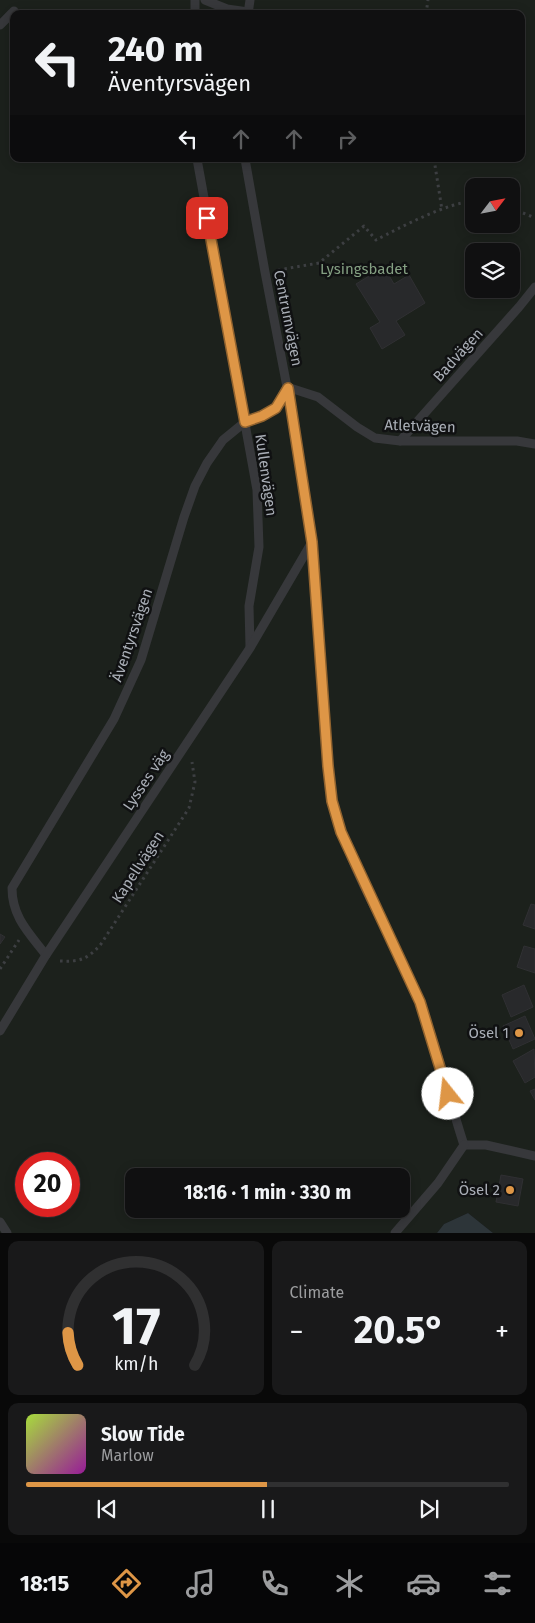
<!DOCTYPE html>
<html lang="en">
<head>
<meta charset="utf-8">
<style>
  body { margin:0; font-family:"Fira Sans",sans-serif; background:#19191a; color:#f1f3f6; height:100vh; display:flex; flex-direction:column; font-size:19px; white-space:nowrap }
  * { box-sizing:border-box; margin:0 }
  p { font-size:16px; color:#9c9d9f }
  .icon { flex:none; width:28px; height:28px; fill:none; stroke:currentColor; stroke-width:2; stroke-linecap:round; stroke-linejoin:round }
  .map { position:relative; height:1233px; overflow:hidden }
  .details { display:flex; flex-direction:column; gap:8px; padding:8px; background:#090909; flex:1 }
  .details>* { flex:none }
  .banner { position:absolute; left:10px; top:10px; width:515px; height:152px; border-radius:10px; box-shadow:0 2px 12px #0003,0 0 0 1px #303031; background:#101011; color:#f1f3f6; overflow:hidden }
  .needle { width:32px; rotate:58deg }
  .controls { position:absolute; left:465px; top:178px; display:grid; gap:10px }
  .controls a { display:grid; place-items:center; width:55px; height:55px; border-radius:10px; background:#101011; box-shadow:0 2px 12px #0003,0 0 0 1px #303031; font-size:25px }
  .speed { position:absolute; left:15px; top:1152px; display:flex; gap:10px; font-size:25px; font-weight:700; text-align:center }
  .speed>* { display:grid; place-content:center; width:65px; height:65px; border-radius:50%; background:#101011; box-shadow:0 2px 12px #0003,0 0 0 1px #303031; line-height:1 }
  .speed .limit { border:8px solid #d22; background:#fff; color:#111 }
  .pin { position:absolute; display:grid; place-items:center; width:42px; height:42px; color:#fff; margin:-21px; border-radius:10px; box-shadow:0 2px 8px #0006 }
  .me { position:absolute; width:55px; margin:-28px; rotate:344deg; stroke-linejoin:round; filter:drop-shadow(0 0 4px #0008) }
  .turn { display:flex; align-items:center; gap:18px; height:105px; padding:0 15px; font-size:22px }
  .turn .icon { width:65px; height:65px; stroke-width:2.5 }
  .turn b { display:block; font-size:35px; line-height:42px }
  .lanes { display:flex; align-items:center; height:48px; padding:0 15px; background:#0003; justify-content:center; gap:25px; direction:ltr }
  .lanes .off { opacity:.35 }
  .big { font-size:38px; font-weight:700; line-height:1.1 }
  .details .tile { flex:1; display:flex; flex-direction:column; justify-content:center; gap:8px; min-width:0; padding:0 18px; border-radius:10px; background:#19191a }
  .details .dial { align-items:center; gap:0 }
  .dial svg { height:130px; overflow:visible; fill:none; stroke:#303031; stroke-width:7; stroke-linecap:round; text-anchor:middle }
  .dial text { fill:#f1f3f6; stroke:none }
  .song { display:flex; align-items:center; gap:15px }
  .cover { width:60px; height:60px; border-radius:8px; background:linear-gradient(135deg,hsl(80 70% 55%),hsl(300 70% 35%)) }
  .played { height:5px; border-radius:2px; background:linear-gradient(90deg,#de9646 50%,#303031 50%) }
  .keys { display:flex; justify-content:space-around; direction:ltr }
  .heat { display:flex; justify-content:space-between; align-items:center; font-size:28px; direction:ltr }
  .details .tiles { flex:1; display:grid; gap:8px; grid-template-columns:1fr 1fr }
  .tile:last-child { grid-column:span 2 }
  .trip { position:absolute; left:125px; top:1168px; width:285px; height:50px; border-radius:10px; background:#101011; box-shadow:0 2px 12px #0003,0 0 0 1px #303031; font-weight:700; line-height:50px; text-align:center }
  .tab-bar { display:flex; height:80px; justify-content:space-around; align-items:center; background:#060607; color:#9c9d9f }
  .tab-bar .icon { width:35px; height:35px }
  .tab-bar .current { color:#de9646 }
  .tab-bar b { font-size:22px; color:#f1f3f6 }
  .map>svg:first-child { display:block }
</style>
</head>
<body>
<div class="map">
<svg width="535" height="1233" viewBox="0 0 535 1233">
  <rect width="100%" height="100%" fill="#151617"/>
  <path fill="#1c211c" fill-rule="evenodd" d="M0,0H535V1233H493L468,1213L444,1224L437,1233H0ZM14,14H521V159H14ZM474,186H511V224H474ZM474,251H511V289H474ZM26,1164H69V1206H26ZM134,1176H401V1209H134Z"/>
  <path fill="#2d3539" d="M468,1213L493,1233H437L444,1224Z"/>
  <g fill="#28292b" stroke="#303033">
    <path d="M384,267L394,284L409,275L425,303L396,321L405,335L382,349L370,328L380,322L356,284Z"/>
    <path d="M531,904L535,905V929L523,925Z"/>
    <path d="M0,934L5,937L0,944Z"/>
    <path d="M524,946L535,949V973L517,967Z"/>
    <path d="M524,985L533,1007L511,1017L502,995Z"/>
    <path d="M525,1016L535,1039L513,1049L503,1026Z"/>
    <path d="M534,1049L535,1077L525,1083L513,1061Z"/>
    <path d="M535,1089V1100L530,1091Z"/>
    <path d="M501,1175L523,1179L518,1206L496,1202Z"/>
  </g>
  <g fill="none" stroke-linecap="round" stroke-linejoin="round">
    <g stroke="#3d3f42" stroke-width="3" stroke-dasharray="2.5 4" stroke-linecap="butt">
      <path d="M426,14L428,0"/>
      <path d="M434,159L442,210"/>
      <path d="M511,208L535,218"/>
      <path d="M278,270L319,263L364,226L376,240C397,229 452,200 474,202"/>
      <path d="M60,961C80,962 88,959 101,944L189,808L195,782L192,762"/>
      <path d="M0,969L19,940"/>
    </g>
    <g stroke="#37383b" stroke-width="9">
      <path d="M205,0L227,9L248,12"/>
      <path d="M195,14V0"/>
      <path d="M248,14L250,0"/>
      <path d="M0,25L14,11"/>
      <path d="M197,159L257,490L259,547L249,606L250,647"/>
      <path d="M245,159L265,272L287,387L312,542L328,766C330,778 330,791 333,803C350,873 392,934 419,1001C438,1047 448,1097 464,1145"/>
      <path d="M400,441L519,307L535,287"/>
      <path d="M46,955C29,933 12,917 12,888L114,719L141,660L184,517L195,486L207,463L223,440L245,422L262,416L275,408L287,387L318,397L357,427L375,438L400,441H517L535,444"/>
      <path d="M0,1031L46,955L250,648L312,542"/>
      <path d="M464,1145H486L535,1156"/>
      <path d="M0,1222L7,1233"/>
      <path d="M395,1233L438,1183L464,1145"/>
    </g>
  </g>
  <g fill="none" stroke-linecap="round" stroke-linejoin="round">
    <g stroke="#90622e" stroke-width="12">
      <path id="route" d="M207,218L245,422L262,416L276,408L288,388L312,542L328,766L332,801L341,832L420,1002L448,1094"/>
    </g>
    <use href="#route" stroke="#de9646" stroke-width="9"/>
  </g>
  <g fill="#de9646" stroke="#101112" stroke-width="2">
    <circle cx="519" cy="1033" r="5"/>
    <circle cx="510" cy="1190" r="5"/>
  </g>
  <g text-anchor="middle" stroke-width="5" stroke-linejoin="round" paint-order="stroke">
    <g font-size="15" fill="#849f82" stroke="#101112">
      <text x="364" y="274">Lysingsbadet</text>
    </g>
    <g font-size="15" fill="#a9aeb6" stroke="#101112">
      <text transform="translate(288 318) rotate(79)" y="5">Centrumvägen</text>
      <text transform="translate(458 355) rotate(-48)" y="5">Badvägen</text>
      <text transform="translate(420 426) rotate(2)" y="5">Atletvägen</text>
      <text transform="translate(266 475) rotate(82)" y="5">Kullenvägen</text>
      <text transform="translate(132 635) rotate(-71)" y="5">Äventyrsvägen</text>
      <text transform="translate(146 780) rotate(-56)" y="5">Lysses väg</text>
      <text transform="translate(138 867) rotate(-57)" y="5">Kapellvägen</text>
    </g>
    <g font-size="15" fill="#a9aeb6" stroke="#101112" text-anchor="end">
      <text x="509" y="1038">Ösel 1</text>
      <text x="500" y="1195">Ösel 2</text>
    </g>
  </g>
</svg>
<div class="controls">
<a><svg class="needle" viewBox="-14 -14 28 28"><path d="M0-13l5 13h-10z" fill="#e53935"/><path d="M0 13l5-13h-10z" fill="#9c9d9f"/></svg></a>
<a><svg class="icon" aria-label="layers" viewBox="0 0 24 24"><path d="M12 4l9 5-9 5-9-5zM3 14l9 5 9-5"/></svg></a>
</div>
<div class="speed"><div class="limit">20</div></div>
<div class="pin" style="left:207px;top:218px;background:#d93025"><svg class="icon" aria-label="arrive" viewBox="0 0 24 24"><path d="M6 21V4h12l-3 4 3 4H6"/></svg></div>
<svg class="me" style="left:448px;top:1094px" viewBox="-20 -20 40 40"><circle r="19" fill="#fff"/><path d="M0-13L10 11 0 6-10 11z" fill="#de9646"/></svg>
<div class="trip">18:16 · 1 min · 330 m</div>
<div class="banner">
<div class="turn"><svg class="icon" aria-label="left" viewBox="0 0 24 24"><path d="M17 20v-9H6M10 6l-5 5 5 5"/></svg><div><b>240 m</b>Äventyrsvägen</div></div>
<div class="lanes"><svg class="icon" aria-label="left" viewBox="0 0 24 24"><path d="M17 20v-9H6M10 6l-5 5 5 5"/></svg><svg class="icon off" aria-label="ahead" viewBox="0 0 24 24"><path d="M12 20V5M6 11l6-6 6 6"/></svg><svg class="icon off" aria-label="ahead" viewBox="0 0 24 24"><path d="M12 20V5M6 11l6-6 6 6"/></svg><svg class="icon off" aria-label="right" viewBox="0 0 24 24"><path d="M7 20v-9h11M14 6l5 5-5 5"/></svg></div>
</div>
</div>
<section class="details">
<div class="tiles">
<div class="tile dial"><svg viewBox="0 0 100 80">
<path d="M14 69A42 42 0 1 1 86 69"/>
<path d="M14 69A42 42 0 0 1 8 49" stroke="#de9646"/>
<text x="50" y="56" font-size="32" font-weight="700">17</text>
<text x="50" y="72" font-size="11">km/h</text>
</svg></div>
<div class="tile"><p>Climate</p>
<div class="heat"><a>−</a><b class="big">20.5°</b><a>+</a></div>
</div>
<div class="tile">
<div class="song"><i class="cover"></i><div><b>Slow Tide</b><p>Marlow</p></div></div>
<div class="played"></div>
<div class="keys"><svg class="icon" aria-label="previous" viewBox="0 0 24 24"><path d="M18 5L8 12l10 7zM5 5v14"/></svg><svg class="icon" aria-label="pause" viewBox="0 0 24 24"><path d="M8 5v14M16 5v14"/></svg><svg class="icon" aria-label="next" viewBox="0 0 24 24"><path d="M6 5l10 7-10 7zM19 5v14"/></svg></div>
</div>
</div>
</section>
<nav class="tab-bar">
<b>18:15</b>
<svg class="icon current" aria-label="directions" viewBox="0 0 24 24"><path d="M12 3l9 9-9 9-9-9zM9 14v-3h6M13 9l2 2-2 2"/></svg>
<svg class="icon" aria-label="music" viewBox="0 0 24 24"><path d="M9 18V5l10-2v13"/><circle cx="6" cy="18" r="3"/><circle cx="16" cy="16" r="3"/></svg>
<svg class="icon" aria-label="phone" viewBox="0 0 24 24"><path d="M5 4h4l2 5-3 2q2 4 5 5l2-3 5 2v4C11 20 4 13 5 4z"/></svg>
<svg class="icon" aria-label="climate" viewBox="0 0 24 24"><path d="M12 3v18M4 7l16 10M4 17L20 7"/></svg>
<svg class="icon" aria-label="car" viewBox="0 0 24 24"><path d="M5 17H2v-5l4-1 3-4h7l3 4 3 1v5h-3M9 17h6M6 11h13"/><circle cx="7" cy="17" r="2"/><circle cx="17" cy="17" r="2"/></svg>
<svg class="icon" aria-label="filters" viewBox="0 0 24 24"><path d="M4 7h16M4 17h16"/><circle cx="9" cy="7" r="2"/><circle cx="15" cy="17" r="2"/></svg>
</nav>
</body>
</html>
